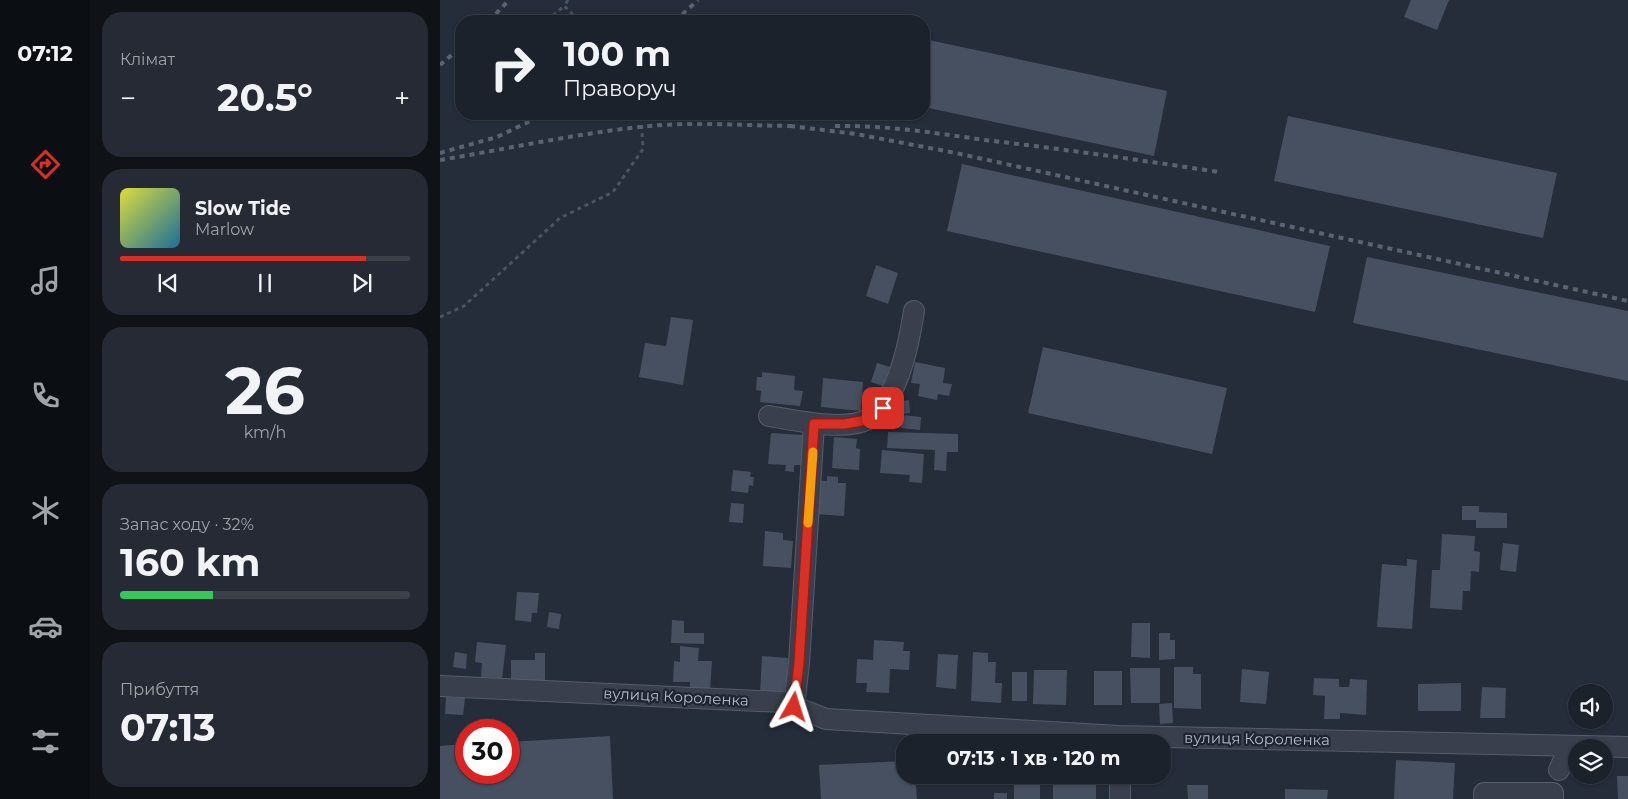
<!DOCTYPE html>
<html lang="uk">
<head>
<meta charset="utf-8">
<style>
  body { margin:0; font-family:Montserrat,sans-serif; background:#252a34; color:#f1f3f6; height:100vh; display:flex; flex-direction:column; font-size:19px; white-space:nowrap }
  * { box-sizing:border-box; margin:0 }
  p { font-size:16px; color:#a0a4a9 }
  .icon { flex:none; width:28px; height:28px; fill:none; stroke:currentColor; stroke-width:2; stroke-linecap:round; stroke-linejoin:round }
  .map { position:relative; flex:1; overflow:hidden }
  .drawer { display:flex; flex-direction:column; gap:12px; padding:12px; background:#0f1318; width:350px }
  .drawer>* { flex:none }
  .guide { position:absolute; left:15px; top:15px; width:475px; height:105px; border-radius:20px; box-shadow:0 1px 4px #0004,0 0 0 1px #3a3f48; background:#1c222c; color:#f1f3f6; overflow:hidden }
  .buttons { position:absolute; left:1128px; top:684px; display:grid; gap:10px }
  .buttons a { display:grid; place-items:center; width:45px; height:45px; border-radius:50%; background:#1c222c; box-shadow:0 1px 4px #0004,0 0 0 1px #3a3f48; font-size:25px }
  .speed { position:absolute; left:15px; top:719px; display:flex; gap:10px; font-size:25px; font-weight:700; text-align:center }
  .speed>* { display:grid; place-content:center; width:65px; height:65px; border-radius:50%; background:#1c222c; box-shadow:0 1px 4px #0004,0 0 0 1px #3a3f48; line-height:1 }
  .speed .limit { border:8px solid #d22; background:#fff; color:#111 }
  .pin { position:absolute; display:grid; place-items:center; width:42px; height:42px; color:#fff; margin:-21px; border-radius:10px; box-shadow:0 2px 8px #0006 }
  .me { position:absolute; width:55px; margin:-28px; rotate:6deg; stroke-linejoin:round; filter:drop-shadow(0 0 4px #0008) }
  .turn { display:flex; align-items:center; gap:18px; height:105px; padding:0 25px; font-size:22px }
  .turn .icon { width:65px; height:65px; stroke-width:2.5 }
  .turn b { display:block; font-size:35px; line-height:42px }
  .big { font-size:38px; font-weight:700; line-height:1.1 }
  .drawer .card { flex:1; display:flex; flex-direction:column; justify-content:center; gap:8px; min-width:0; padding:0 18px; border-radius:20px; background:#252a34 }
  .drawer .dial { align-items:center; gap:0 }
  .dial b { font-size:65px; line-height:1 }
  .song { display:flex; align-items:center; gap:15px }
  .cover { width:60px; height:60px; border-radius:8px; background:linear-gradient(135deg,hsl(60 70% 55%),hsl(200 70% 35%)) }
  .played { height:5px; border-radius:2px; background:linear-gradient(90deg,#d93025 85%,#3a3f48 85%) }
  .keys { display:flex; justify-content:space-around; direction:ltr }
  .heat { display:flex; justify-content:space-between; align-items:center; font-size:28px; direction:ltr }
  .charge { height:8px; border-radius:4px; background:linear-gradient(90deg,#34c759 32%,#3a3f48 0) }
  .trip { position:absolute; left:456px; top:734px; width:275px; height:50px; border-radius:20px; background:#1c222c; box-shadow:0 1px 4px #0004,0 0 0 1px #3a3f48; font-weight:700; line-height:50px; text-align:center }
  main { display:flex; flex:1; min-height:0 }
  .tab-bar { display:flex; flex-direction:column; width:90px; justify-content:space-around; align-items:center; background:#0b0e12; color:#a0a4a9 }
  .tab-bar .icon { width:35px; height:35px }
  .tab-bar .current { color:#d93025 }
  .tab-bar b { font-size:22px; color:#f1f3f6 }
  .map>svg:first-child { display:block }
</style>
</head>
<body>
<main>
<nav class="tab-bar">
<b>07:12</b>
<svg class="icon current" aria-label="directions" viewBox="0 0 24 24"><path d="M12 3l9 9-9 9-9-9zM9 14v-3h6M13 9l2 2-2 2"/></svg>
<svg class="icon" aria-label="music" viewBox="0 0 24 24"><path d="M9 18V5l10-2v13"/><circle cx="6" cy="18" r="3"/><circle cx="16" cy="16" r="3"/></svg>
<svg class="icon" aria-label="phone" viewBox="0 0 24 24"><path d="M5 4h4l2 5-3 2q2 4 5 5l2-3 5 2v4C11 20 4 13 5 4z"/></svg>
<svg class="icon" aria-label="climate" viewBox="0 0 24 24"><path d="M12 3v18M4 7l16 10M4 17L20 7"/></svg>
<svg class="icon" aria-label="car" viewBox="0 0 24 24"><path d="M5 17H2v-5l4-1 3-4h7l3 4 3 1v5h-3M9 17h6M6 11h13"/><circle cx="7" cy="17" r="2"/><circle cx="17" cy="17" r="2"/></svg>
<svg class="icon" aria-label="filters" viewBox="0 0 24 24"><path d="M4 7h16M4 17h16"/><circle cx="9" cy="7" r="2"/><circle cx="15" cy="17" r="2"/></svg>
</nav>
<section class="drawer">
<div class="card"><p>Клімат</p>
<div class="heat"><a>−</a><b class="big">20.5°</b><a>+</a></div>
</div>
<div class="card">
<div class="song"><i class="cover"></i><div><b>Slow Tide</b><p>Marlow</p></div></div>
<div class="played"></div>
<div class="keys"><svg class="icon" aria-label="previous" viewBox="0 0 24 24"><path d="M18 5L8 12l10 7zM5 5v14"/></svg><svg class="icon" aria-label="pause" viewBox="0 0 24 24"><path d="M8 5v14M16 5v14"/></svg><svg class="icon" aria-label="next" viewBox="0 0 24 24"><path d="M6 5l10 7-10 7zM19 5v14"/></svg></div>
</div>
<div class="card dial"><b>26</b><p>km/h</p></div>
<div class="card"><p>Запас ходу · 32%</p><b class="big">160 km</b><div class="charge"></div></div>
<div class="card"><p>Прибуття</p><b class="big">07:13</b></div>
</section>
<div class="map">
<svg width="1188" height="799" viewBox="0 0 1188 799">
  <rect width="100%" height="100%" fill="#252d3b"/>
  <g fill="#465060">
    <path d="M971,0H1009L997,30L964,17Z"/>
    <path d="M484,39L727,91L714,156L484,107Z"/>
    <path d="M848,116L1117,173L1103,238L834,181Z"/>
    <path d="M522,164L890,246L875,312L507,231Z"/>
    <path d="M927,257L1188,311V381L913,323Z"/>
    <path d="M436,265L458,273L448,304L426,296Z"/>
    <path d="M231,317L253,320L243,385L199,377L205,343L226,346Z"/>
    <path d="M603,347L787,388L772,454L588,413Z"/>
    <path d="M475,362L505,368L503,383L512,384L509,396L498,394L497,400L478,396L480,384L471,383Z"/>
    <path d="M437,363L450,367L443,386L431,382Z"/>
    <path d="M322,372L355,376L354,390L363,391L360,406L320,402L321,391L316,390L317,377H322Z"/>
    <path d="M383,378L423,382L421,411L381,407Z"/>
    <path d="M469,400L470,413L451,416L449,403Z"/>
    <path d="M462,415L481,417L480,430L461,428Z"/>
    <path d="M448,432L518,434V452H507L506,471L494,470L495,450L447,448Z"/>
    <path d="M331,433L363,435L361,465H354V472L345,471L346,465L328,464Z"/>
    <path d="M394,437L417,439L416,448L420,449L419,470L392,468Z"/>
    <path d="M442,450L484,454L482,483L469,482L470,475L440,473Z"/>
    <path d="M293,470L311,472L310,477H314L313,486L309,485L308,493L291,491Z"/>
    <path d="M387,476L398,477V483H406L404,516L376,514L374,480L387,481Z"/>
    <path d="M291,503L304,504L303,523L289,522Z"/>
    <path d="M1022,506H1039V512L1067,513V528H1036V520H1022Z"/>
    <path d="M325,531L343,533V540L353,541L351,568L323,566Z"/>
    <path d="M1002,534L1035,536L1034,551L1040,552L1039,572L1031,571L1030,591H1023L1022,610L990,608L992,570H1000Z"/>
    <path d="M1063,543L1079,545L1076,572L1060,570Z"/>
    <path d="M967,559L977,560L972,629L937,627L942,564L967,566Z"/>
    <path d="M77,592L99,593L97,613H92L91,622L75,620Z"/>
    <path d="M109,612L121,614L119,629L107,627Z"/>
    <path d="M232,620L244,621V633H264V644L231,643Z"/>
    <path d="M692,623H710V658L691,657Z"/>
    <path d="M719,633H730V640H735V659L719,660Z"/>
    <path d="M434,640L464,642L463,651H470L469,670L450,669L449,693L426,692L427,683H416L417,659L433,660Z"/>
    <path d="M37,642L66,645L62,679L41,677L42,663L35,662Z"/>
    <path d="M240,646L259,648L258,661H272L270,691L250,690V682H233L234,661L240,662Z"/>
    <path d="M15,652L27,654L26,669L13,667Z"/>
    <path d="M533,652L548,653V662H556L555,683H562L561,703L531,701Z"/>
    <path d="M95,653H105V685H71V660H95Z"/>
    <path d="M498,654L518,655L516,689L496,687Z"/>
    <path d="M322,656L348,658L346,694L320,693Z"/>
    <path d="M734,667H753V674H761V709L734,708Z"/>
    <path d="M690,668H720V703H691Z"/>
    <path d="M802,669L829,672L826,704L800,702Z"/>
    <path d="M594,670H627L626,705L593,704Z"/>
    <rect x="654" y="671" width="28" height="34"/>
    <rect x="572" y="672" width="15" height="29"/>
    <path d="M874,678L899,679V687H909L910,679L927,680L926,715L900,713V719H884L885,696L873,695Z"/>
    <path d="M1021,683V711H978V684Z"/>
    <path d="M1042,687L1066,688L1065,718H1040Z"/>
    <path d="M6,697L25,698L23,715L5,714Z"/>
    <path d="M732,703L733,723L720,724L719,704Z"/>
    <path d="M170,736L173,799H0V746L26,744V772H69V742Z"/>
    <path d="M956,760L1015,763L1013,799H954Z"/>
    <path d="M465,761V775H475L477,799H381L379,765Z"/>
    <rect x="574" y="775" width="26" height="24"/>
    <path d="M1177,776H1188V799H1178Z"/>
    <path d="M656,779V799H613V780Z"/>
    <path d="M747,785H768V799H748Z"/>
    <path d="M845,789L888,790L887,799H845Z"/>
    <rect x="554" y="793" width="13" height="6"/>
  </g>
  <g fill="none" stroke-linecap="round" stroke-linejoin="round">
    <g stroke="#575d69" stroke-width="22">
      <g id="minor">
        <path d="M329,416C353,420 406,432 428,419C458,402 469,343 474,311"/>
        <path d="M0,686L342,702L386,719L679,736L1188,747"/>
        <path d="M354,707L359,663L374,424"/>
        <path d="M1119,770L1130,746"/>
        <path d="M680,775V799"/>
        <path d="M1044,799V793H1113V799"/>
      </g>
    </g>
    <g stroke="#47575b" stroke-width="3" stroke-dasharray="4 4" stroke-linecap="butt">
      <path d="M128,0L124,6L140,21"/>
      <path d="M107,21L124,6"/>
      <path d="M0,317L24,306L120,218L173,192L203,149L201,114"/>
    </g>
    <use href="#minor" stroke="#393f4c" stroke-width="20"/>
    <g stroke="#5b6372" stroke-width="4" stroke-dasharray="5 5" stroke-linecap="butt">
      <path d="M49,21L69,0"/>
      <path d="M235,21L258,0"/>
      <path d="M0,65L21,47"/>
      <path d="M350,126L416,134L516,153L1188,301"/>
      <path d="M395,126C445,125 495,133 545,140C623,149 700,160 778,172"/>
      <path d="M0,153L57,137L105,114"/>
      <path d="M0,160C73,148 147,131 221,125C266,122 312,126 357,126"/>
    </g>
  </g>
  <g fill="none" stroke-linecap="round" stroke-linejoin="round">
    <g stroke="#8d1f18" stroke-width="12">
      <path id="route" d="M354,707L359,663L374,424H404L427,420L443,408"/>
    </g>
    <use href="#route" stroke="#d93025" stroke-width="9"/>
    <path stroke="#f59e0b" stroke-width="9" d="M368,523L373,452"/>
  </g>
  <g text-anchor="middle" stroke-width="4.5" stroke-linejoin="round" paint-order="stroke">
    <g font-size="15" fill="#b4bac7" stroke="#1e2430">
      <text transform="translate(236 697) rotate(3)" y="5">вулиця Короленка</text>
      <text transform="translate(817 739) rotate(1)" y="5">вулиця Короленка</text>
    </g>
  </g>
</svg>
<div class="buttons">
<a><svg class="icon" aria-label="sound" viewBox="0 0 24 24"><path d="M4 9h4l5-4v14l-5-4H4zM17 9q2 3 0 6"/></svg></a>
<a><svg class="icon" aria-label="layers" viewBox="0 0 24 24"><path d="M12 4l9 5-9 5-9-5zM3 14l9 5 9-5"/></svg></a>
</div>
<div class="speed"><div class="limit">30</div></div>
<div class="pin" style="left:443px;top:408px;background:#d93025"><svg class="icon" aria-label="arrive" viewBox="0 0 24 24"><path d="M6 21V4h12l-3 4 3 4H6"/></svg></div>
<svg class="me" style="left:354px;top:707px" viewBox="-20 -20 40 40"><path d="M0-17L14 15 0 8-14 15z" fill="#d93025" stroke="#fff" stroke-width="4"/></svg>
<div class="trip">07:13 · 1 хв · 120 m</div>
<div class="guide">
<div class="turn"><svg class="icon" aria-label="right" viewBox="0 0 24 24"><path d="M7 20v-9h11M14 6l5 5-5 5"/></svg><div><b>100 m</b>Праворуч</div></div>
</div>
</div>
</main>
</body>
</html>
